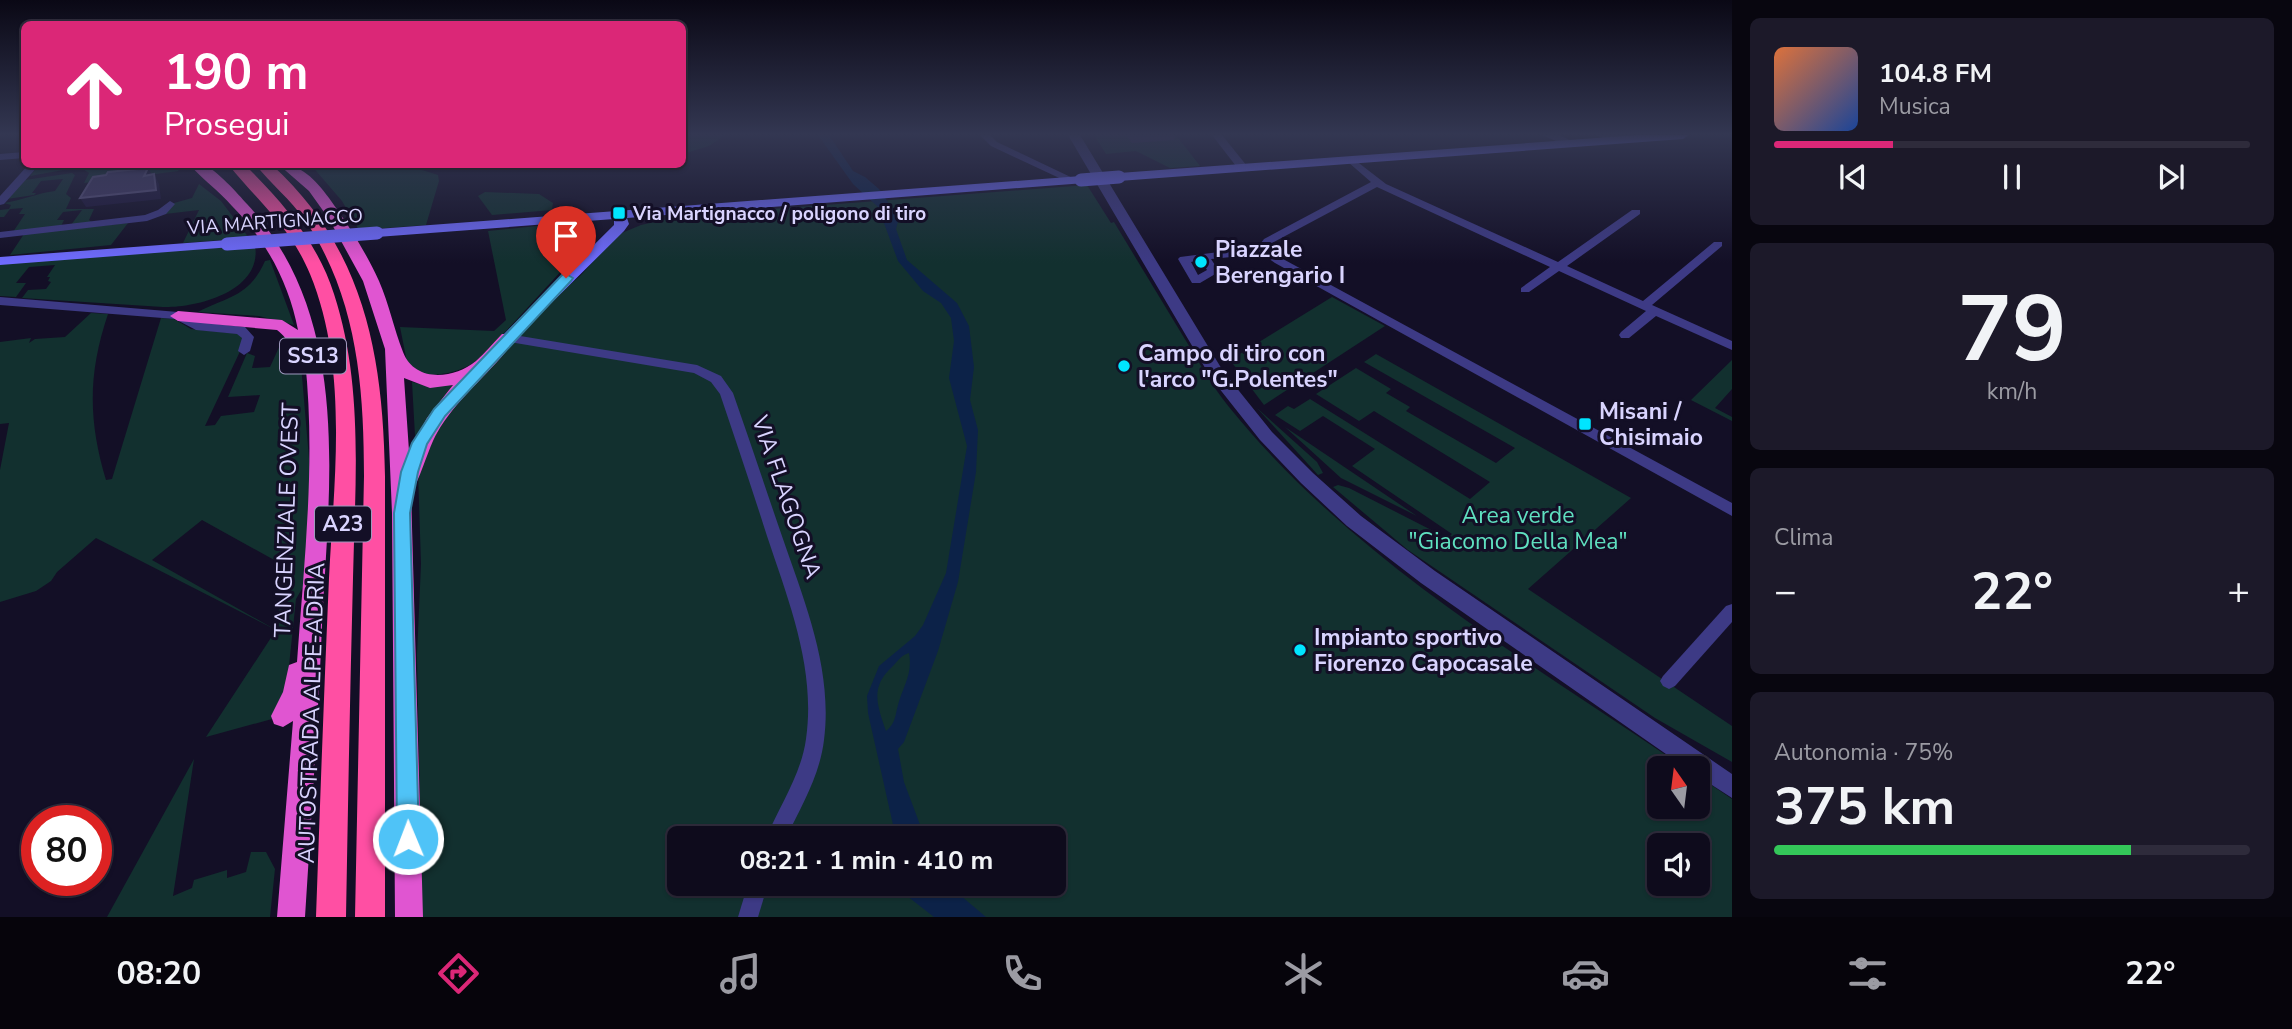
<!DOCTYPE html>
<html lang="it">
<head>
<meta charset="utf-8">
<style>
  body { margin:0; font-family:"Nunito Sans",sans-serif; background:#1c1929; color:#f1f3f6; height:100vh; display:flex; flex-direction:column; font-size:26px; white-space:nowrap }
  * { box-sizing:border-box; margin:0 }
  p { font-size:23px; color:#9b9ba3 }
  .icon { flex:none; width:38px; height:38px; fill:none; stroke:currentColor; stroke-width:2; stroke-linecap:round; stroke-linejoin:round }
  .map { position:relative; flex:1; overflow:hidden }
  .panel { display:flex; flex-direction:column; gap:18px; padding:18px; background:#08060f; width:560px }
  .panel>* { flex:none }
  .guide { position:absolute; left:21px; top:21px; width:665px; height:147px; border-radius:10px; box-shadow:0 2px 5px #0004,0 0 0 2px #2e2b3b; background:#db2777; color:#fff; overflow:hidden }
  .needle { width:46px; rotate:346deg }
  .tools { position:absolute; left:1647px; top:756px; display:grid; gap:14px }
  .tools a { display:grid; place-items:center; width:63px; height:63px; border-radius:10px; background:#0e0b1c; box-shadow:0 2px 5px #0004,0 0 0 2px #2e2b3b; font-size:35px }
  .speed { position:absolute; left:21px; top:805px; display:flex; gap:14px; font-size:35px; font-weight:700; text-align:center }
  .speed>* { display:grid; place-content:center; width:91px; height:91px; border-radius:50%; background:#0e0b1c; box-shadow:0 2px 5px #0004,0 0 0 2px #2e2b3b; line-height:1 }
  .speed .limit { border:10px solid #d22; background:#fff; color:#111 }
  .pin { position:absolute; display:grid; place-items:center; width:60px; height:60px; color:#fff; margin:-72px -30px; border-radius:50% 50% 50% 0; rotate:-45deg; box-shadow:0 0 7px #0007 }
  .pin .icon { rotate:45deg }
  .me { position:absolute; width:77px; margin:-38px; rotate:359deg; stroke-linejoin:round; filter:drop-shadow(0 0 5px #0008) }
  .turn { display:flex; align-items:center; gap:24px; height:147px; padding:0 28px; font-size:32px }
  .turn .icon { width:91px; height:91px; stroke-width:2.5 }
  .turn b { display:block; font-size:49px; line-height:60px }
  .big { font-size:52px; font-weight:700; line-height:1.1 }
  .panel .tile { flex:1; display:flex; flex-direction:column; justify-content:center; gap:10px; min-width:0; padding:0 24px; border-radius:10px; background:#1c1929 }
  .panel .dial { align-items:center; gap:0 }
  .dial b { font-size:91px; line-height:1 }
  .song { display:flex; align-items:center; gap:21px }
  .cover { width:84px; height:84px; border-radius:10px; background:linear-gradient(135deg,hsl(20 70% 55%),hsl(220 70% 35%)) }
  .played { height:7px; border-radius:4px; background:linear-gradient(90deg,#db2777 25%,#2e2b3b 25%) }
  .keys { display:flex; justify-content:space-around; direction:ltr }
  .heat { display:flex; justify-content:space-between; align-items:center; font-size:38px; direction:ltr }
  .charge { height:10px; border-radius:5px; background:linear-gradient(90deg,#34c759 75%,#2e2b3b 0) }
  .trip { position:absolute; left:667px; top:826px; width:399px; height:70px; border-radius:10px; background:#0e0b1c; box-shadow:0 2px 5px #0004,0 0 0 2px #2e2b3b; font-weight:700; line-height:70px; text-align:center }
  .menu { display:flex; height:112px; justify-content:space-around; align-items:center; background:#06040b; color:#9b9ba3 }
  .menu .icon { width:49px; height:49px }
  .menu .current { color:#db2777 }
  .menu b { font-size:32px; color:#f1f3f6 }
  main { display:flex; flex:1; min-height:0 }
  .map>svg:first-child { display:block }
</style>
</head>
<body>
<main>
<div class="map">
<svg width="1732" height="917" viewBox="0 0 1732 917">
  <rect width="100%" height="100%" fill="#130f26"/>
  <g fill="#12302f" fill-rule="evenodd">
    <path d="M683,135H725L709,146L683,154Z"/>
    <path d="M1094,135H1176L1200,166L1170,168L1136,151L1106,154Z"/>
    <path d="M40,164L46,165L43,169L73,164H172L179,171L84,183L89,173L80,167L30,176Z"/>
    <path d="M311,165H406L438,175L439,181L426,225L359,230L342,201Z"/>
    <path d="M72,173L75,175L66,194L71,198L66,209H94L89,220L93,223L71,225L82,210L63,212L57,220H64L61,226L13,232L25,214H19L23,208L10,209L4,217H0V210L9,209L11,205L4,203C22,200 38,193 55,191L63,179L41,181L32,193H36L34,195L7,199L25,180Z"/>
    <path d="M199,184L221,201L249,238L183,243L199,210L165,214L174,203L192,198Z"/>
    <path d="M1087,185L1111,223L1114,222C1137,260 1160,298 1183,336C1198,360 1211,385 1229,407C1353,560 1525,659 1685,768H1659V807H1698V776L1732,799V917H422L417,655L421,564L418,472L440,421L545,305L580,276L617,235L641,225L681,216ZM679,838H1054V884H679ZM1659,845H1698V884H1659Z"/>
    <path d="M485,192L539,194L553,203L552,210L492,215L478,196Z"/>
    <path d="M128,223L111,245L10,255L24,234Z"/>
    <path d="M556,224L576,228L587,236L586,244L484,355C465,371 447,375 423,375L407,362L400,327L494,331L506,320L488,231Z"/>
    <path d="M255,245C263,291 197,308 163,307L22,298L28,290L46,289L51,282L48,281L50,277H47L55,265L29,267L16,283H26L16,297L0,296V263Z"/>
    <path d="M270,260L294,325L259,316L198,312C229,296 249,297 265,261Z"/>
    <path d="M1332,297L1385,326L1264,405L1230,360Z"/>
    <path d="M91,313L108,314C88,373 88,420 106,480L112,479L161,318L174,319L191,329L242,334L243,345L205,426L215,425L221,416L254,412L260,395L228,397L247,353L255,356L252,368L270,367L286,332L300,353L310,470L306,582L296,599L286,694L280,709L272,719L206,737L276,630L96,538L57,572L51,581L36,591L0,602V470L9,423L0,424V342L31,338L29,343L35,339L65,337ZM202,520L285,566L276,630L152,560Z"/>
    <path d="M1376,354L1631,498L1528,589L1732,726V762L1655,718L1408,550L1333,487L1338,485L1349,488L1447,538L1452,534L1352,466L1375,449L1323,416L1300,431L1275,415L1288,406L1294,409L1310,399L1470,499L1490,482L1374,411L1359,421L1316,394L1356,368L1391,389L1386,393L1410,407L1406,411L1496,463L1515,448L1364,362Z"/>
    <path d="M1732,360V389L1715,408L1732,417V421L1691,400Z"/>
    <path d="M461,381L435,409L415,436L412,382L424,385Z"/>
    <path d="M1257,408L1317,462L1323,473L1318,475Z"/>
    <path d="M1285,427L1417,516L1341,478Z"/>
    <path d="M194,759L173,896L192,888L194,880L227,870V878L246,872L251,852H266L275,869L270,917H107Z"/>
  </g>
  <g fill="#0c2248" fill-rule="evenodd">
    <path d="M818,135H829L853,171L865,177L879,189L899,218L896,229L907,260L957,303L969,326L974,367L970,400L978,430L976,472L958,582L938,651L904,742L898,749L904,782L925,838H896L868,713L867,696L879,666L915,636L923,625L946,573L967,446L949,378L954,341L951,318L941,303L923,291L898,261L878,207L853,184ZM909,653C913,674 903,686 898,705C895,715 896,723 886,731C877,705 870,687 892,667C898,661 901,655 909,653Z"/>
    <path d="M906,884H947L986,917H934L907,896Z"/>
  </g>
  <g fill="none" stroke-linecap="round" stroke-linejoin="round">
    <g fill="#3d3a85" fill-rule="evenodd">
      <path d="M980,135H990L997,142L1079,181L1070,183L991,146Z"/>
      <path d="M1212,135H1222L1247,166V170H1239Z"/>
      <path d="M24,152V158L0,160V154Z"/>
      <path d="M1351,157L1386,184L1558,262L1632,210H1640V214L1567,266L1643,301L1714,242H1722V246L1652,305L1732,341V350L1656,316L1629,338H1621L1619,335L1621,332L1646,311L1559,271L1529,292H1521V288L1550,267L1377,187L1272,243L1270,249L1283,259L1732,503V516L1275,263L1262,254L1211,259L1219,271L1217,273L1200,283H1192L1178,259L1180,257L1258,247L1264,239L1371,182L1348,162L1346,160ZM1201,260L1207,270L1198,275L1191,262Z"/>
      <path d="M29,164H40L4,204L0,205V196Z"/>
      <path d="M170,201L175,204L166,214L147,221L0,238V232L145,215L158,210Z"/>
      <path d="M0,297L178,312L199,322L245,327L254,337L250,351L244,355L238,351L242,338L237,334L196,330L175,319L0,305Z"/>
      <path d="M508,334L697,365L721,376L733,393C750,441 766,490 783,539C805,603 833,670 824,740C820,775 801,807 786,838H766C780,805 801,775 806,739C816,669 789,602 767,536C752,489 736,441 720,394L711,382L694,373L504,341L502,338Z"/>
      <path d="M1732,604V622L1675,686L1669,689L1663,686L1660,681L1663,676L1726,606Z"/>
      <path d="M748,884H768L758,917H738Z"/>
    </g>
    <g fill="#3d3a85" fill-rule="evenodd">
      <path d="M1068,135H1080L1223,371L1272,432L1313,473L1361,516L1435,571L1732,774V798L1698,776V768H1686L1421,583L1347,526L1301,483L1260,440L1211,378Z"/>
      <path d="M1542,135H1559L1576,143L1570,147Z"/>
      <path d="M1596,135H1636L1641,138C1632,144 1605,141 1596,135Z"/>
    </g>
    <g fill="#6f6bff" fill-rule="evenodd">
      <path d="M1638,135H1689L1683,139L1119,181L1113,177L1119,173Z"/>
      <path d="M1081,176L1087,180L1085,183L627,218L629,224L624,231L513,341L508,343L500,338L503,335L614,225V219L377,237L370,233L377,229Z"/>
      <path d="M227,240L234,244L232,247L0,265V257Z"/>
    </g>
    <g fill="#e055d1" fill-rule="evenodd">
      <path d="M189,164C193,164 200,163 204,165C217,170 238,194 247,204C353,319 329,483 322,625C318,723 311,820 305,917H277L293,721L283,727L274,724L271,716L283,692L289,665L297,662C304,562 316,461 305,360C297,356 289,339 277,330L178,321L170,316L178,311L282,320L298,330C289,283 266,240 232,206C219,191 202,179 189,164Z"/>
      <path d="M278,164C301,164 315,179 329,198C347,223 366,252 379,281C389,304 394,329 403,352C415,383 454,379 476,361C485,353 493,343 502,334H514L516,338C493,372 458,396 437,433C429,446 418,486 411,491L423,917H395L392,513L385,349L363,281L329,219L309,191ZM404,378L430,388L453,385L427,418L409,451Z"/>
    </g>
    <g fill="#ff4fa3" fill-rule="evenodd">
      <path d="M228,164H244C282,201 318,243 334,294C364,386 355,483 353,578C350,691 348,804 346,917H316C320,804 324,691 329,578C334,479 349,369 310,274C290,226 259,203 228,164Z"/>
      <path d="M255,164H271C365,249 383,356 385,476V917H355L364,476C364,386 357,297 305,220C290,199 271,184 255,164Z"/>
    </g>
    <g stroke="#6f6bff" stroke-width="13">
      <path d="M1081,180L1119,177"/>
      <path d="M227,244L377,233"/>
    </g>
  </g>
  <path fill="#312854" d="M1126,135H1175L1174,140L1132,143Z"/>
  <g fill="#1d163a">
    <path d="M148,168L154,178L144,176Z"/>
    <path d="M154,174L159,184L161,199L86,207L80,198Z"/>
  </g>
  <path fill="#433a66" stroke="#5a527e" stroke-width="2" d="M148,168L144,176L154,174L156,190L80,198L93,177L106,175L108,172Z"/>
  <linearGradient id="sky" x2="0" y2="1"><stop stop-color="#0a0815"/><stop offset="0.51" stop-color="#333752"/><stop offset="1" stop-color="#333752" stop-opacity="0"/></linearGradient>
  <rect width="1732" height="263" fill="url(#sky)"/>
  <path fill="#4fc3f7" stroke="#337fa1" stroke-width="2" d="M566,274L573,278L571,281L445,416L427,444L418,472L410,513L419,839L415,847L408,850L400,847L397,839L394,513L401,472L412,443L434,409L562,275Z"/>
  <g fill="#00e5ff" stroke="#130f26" stroke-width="2.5">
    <rect x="612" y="206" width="14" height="14" rx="3.5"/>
    <circle cx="1201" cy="262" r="7"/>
    <circle cx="1124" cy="366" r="7"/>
    <rect x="1578" y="417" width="14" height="14" rx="3.5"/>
    <circle cx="1300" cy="650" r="7"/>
  </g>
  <g text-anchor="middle" stroke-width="6" stroke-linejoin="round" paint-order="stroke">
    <g font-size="19" font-weight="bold" fill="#d9d4ff" stroke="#130f26" text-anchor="start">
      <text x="633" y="220">Via Martignacco / poligono di tiro</text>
    </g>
    <g font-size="19" fill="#d9d4ff" stroke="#130f26">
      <text transform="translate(275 221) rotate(-4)" y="7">VIA MARTIGNACCO</text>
    </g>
    <g fill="#130f26" stroke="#9e99be" stroke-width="2">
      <rect x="280" y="338.5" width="66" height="35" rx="5"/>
      <rect x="315" y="506.5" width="56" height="35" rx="5"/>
    </g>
    <g font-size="21" font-weight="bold" fill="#d9d4ff">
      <text x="313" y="363">SS13</text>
      <text x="343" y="531">A23</text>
    </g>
    <g font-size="23" font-weight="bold" fill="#d9d4ff" stroke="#130f26" text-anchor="start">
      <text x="1215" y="257">Piazzale<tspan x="1215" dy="26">Berengario I</tspan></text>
      <text x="1138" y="361">Campo di tiro con<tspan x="1138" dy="26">l'arco "G.Polentes"</tspan></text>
      <text x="1599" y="419">Misani /<tspan x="1599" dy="26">Chisimaio</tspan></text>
      <text x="1314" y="645">Impianto sportivo<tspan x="1314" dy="26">Fiorenzo Capocasale</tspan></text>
    </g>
    <g font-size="23" fill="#d9d4ff" stroke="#130f26">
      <text transform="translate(787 497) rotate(71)" y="8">VIA FLAGOGNA</text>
      <text transform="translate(286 520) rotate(-88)" y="8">TANGENZIALE OVEST</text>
      <text transform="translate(311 713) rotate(-88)" y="8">AUTOSTRADA ALPE-ADRIA</text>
    </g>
    <g font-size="23" fill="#5fe0c0" stroke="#130f26">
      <text x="1518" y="523">Area verde<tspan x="1518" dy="26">"Giacomo Della Mea"</tspan></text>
    </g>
  </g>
</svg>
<div class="tools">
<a><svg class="needle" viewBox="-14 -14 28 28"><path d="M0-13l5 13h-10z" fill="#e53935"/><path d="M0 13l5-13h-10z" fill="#9b9ba3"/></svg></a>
<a><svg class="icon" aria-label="sound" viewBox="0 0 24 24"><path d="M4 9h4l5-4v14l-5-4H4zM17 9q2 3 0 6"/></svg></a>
</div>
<div class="speed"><div class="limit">80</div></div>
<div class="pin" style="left:566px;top:278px;background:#d93025"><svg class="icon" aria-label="arrive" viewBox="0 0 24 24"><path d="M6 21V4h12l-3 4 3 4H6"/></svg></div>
<svg class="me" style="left:408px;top:839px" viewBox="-20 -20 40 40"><circle r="17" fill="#4fc3f7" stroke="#fff" stroke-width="3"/><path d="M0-11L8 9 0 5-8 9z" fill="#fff"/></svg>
<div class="trip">08:21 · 1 min · 410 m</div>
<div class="guide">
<div class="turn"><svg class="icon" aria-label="ahead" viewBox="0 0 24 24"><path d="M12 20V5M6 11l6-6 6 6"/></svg><div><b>190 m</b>Prosegui</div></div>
</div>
</div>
<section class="panel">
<div class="tile">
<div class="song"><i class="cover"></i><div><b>104.8 FM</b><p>Musica</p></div></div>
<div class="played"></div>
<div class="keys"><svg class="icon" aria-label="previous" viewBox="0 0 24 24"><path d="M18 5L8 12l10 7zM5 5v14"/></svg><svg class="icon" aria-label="pause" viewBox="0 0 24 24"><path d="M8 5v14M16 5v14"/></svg><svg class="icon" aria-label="next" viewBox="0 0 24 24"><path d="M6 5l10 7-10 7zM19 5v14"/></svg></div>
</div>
<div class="tile dial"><b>79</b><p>km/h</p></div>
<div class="tile"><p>Clima</p>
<div class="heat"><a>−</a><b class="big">22°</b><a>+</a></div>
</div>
<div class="tile"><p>Autonomia · 75%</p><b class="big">375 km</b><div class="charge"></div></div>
</section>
</main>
<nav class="menu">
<b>08:20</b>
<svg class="icon current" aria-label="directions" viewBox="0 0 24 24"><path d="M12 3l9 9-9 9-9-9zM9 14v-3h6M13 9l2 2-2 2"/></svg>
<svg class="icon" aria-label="music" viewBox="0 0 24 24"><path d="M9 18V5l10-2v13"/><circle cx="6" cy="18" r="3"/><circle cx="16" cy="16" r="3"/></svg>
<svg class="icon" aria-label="phone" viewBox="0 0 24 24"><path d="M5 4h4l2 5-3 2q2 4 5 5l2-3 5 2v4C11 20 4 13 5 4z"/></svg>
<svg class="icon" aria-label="climate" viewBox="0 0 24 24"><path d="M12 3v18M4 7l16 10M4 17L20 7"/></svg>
<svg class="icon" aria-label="car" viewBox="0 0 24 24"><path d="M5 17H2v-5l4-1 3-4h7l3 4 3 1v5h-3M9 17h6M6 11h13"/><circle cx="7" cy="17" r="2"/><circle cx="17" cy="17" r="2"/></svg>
<svg class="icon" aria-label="filters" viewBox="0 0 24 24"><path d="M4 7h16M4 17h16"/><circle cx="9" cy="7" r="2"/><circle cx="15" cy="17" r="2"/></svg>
<b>22°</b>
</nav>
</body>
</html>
